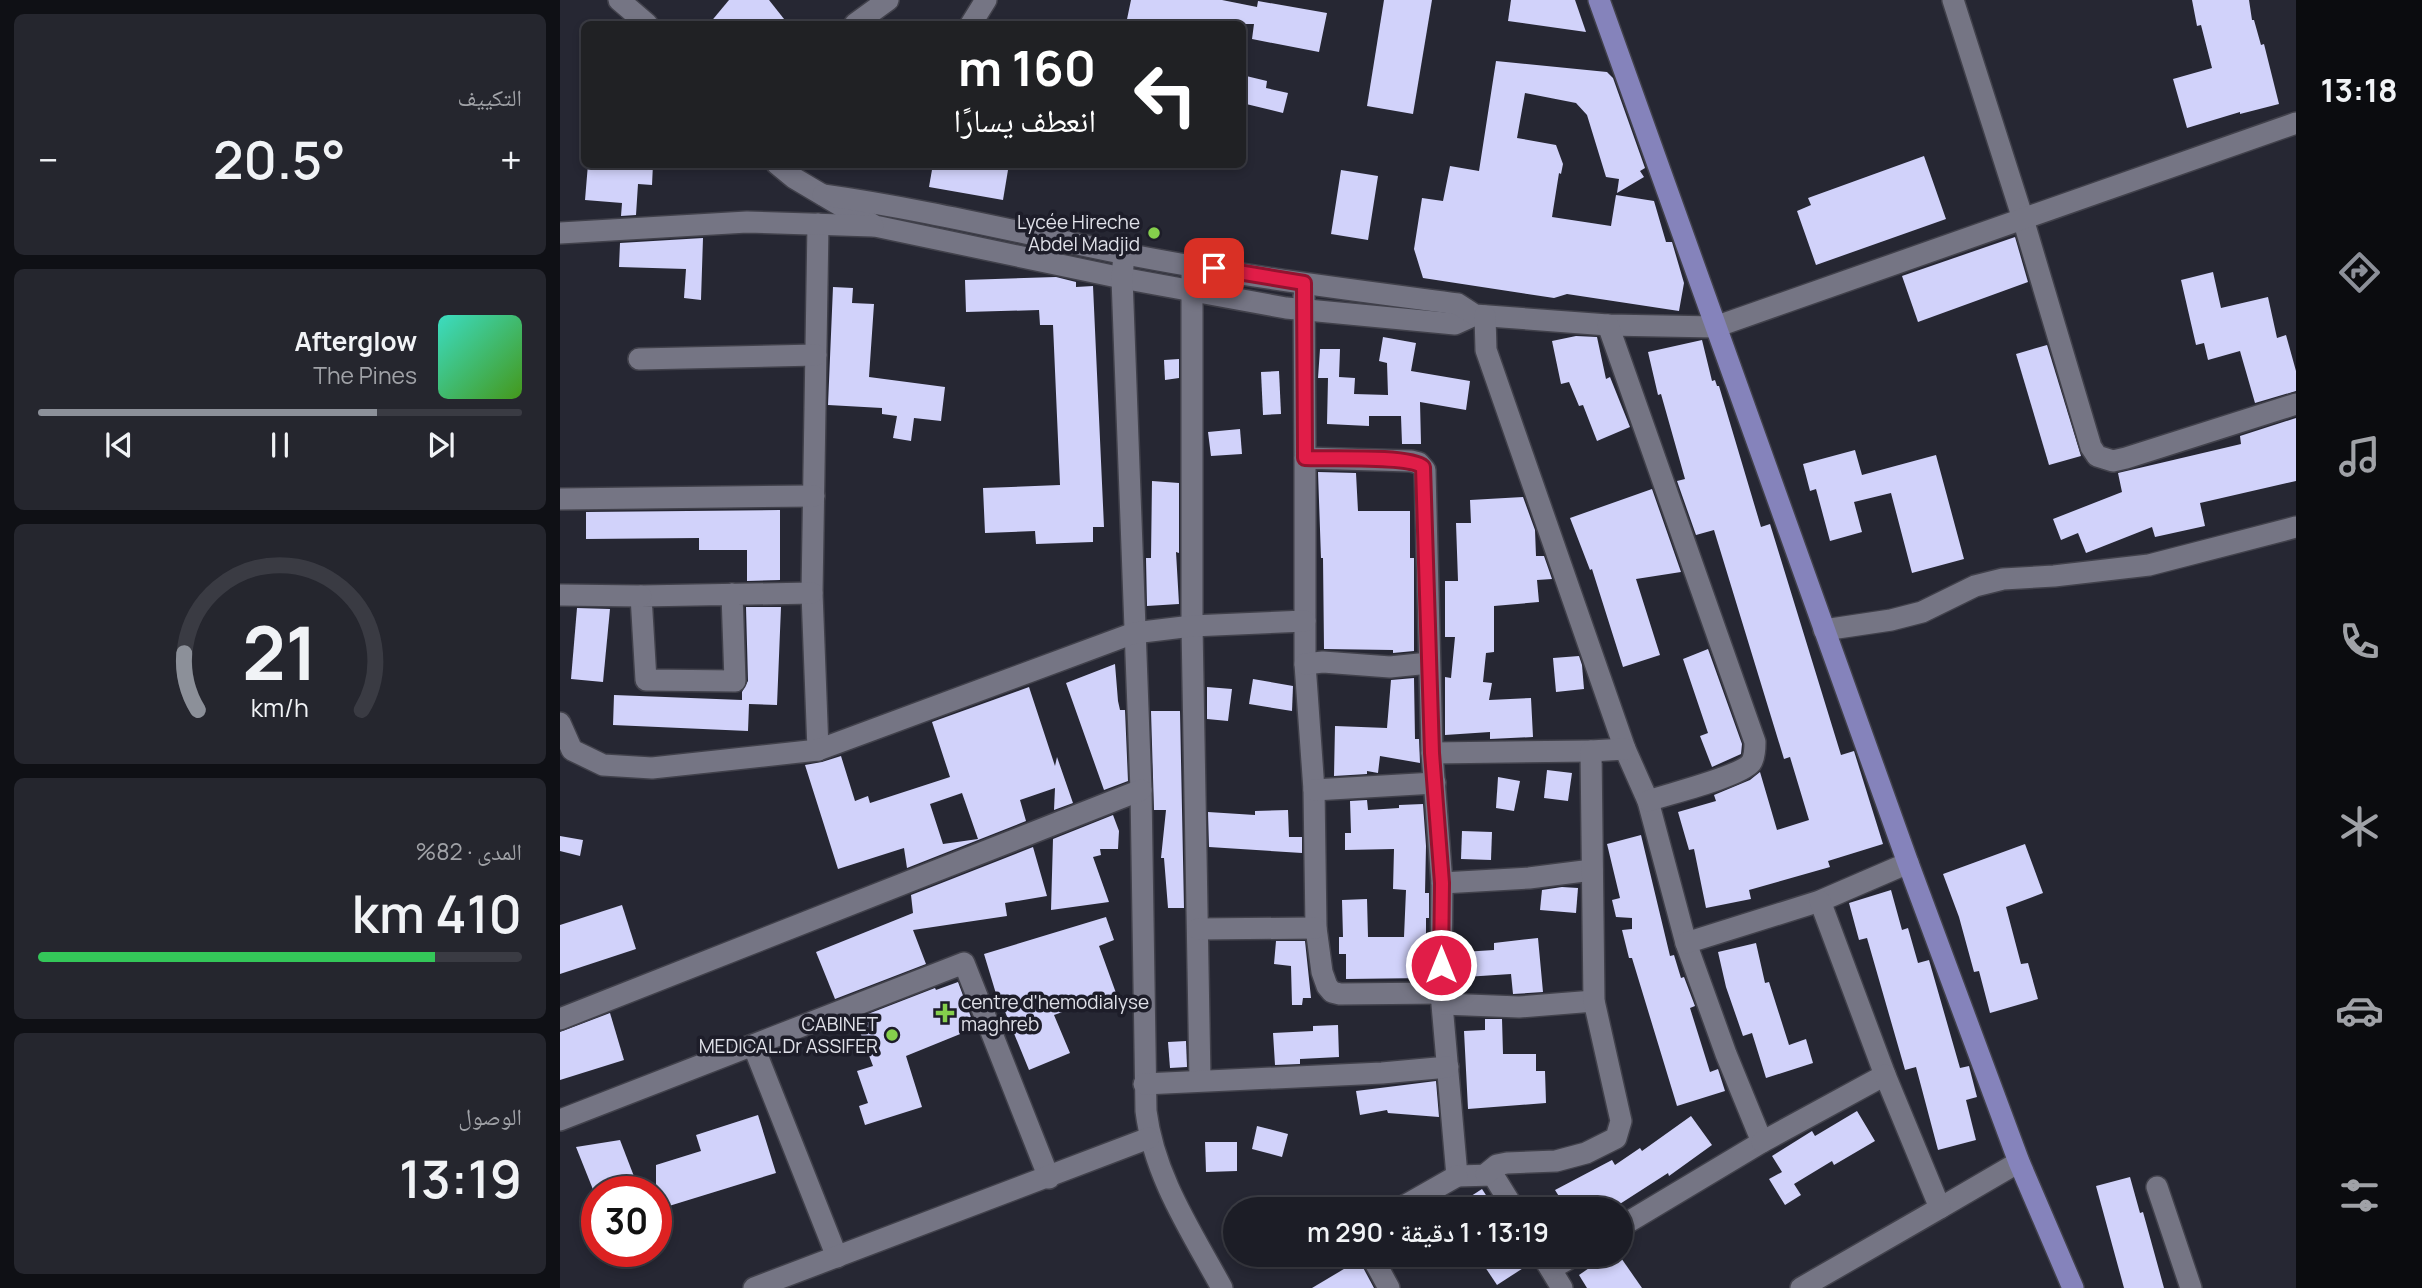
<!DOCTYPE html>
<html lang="ar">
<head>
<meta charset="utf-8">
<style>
  body { margin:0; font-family:Manrope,"Noto Naskh Arabic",sans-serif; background:#25262e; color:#f1f3f6; direction:rtl; height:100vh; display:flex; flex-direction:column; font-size:26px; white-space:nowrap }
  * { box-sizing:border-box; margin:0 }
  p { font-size:23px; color:#a0a2a7 }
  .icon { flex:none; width:38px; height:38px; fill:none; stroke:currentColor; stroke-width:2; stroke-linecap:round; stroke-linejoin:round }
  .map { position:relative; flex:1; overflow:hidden; direction:ltr }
  .drawer { display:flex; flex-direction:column; gap:14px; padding:14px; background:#0f1015; width:560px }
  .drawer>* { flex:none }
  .top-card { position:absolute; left:21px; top:21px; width:665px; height:147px; border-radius:10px; box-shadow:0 4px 10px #0003,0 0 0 2px #3a3b43; direction:rtl; background:#202124; color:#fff; overflow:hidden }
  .speed { position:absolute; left:21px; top:1176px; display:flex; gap:14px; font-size:35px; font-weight:700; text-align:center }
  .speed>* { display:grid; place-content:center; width:91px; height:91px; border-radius:50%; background:#1c1d26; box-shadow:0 4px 10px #0003,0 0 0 2px #3a3b43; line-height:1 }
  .speed .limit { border:10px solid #d22; background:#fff; color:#111 }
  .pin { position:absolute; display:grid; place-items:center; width:60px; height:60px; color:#fff; margin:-30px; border-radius:14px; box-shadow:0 4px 10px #0006 }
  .me { position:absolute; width:77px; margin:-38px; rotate:0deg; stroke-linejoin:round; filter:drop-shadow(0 0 5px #0008) }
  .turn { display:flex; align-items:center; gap:24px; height:147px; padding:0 35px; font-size:32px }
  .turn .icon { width:91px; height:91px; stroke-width:2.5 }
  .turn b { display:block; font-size:49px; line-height:60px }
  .big { font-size:52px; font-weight:600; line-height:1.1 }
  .drawer .card { flex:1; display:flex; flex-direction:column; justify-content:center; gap:10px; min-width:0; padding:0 24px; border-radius:10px; background:#25262e }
  .drawer .dial { align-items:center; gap:0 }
  .dial svg { height:182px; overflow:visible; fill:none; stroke:#3a3b43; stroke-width:7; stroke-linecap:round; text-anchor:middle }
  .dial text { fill:#f1f3f6; stroke:none }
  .song { display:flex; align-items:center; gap:21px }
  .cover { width:84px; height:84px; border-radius:10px; background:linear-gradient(135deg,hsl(170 70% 55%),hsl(100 70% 35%)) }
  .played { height:7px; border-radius:4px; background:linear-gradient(90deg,#8c9099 70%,#3a3b43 70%) }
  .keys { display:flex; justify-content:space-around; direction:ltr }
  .heat { display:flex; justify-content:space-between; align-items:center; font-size:38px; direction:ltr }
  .charge { height:10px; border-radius:5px; background:linear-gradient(90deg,#34c759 82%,#3a3b43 0) }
  .trip { position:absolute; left:663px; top:1197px; width:410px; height:70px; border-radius:35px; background:#1c1d26; box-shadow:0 4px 10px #0003,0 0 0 2px #3a3b43; font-weight:600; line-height:70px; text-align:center; direction:rtl }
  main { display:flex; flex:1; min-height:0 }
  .tabs { display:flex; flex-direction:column; width:126px; justify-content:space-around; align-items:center; background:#0b0c0f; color:#a0a2a7 }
  .tabs .icon { width:49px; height:49px }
  .tabs .selected { color:#8c9099 }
  .tabs b { font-size:32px; color:#f1f3f6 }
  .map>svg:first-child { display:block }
</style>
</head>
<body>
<main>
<nav class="tabs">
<b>13:18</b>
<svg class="icon selected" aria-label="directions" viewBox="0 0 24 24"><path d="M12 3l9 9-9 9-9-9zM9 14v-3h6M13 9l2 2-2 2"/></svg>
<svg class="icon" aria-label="music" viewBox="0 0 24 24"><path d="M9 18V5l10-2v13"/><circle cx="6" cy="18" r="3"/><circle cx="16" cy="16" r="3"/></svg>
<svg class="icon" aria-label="phone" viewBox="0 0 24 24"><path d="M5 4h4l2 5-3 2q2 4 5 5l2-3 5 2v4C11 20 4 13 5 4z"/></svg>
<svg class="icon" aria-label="climate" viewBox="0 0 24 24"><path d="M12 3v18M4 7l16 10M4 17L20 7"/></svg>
<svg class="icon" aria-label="car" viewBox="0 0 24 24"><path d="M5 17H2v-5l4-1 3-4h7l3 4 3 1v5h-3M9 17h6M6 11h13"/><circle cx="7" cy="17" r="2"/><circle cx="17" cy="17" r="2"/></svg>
<svg class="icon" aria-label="filters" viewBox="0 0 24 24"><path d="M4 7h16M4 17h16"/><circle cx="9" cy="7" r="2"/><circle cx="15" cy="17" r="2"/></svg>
</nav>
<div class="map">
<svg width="1736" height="1288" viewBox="0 0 1736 1288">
  <rect width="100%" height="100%" fill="#262733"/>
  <g fill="#d1d2fa" fill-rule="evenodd">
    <path d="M169,0H209L228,24H149Z"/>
    <path d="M571,0H662L697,7L698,1L767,13L759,52L692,39L694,24H566Z"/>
    <path d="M824,0H872L853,114L807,106Z"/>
    <path d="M951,0H1015L1026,32L948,21Z"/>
    <path d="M1632,0H1689L1692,20H1694L1701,45L1704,44L1719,104L1680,114V112L1627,128L1613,79L1652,68L1641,25L1637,26Z"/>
    <path d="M936,61L1047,72L1053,78L1085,168L1080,171L1084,177L1057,193L1059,179L1046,177L1027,115L1016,103L965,93L957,138L996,145L1003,164L1001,174L999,173L992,217L1051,226L1056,195L1094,201L1106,242H1112L1124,283L1119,311L1007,294L994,298L863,278L854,249L862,198L883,201L890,166L919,171Z"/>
    <path d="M682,75L707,81L706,88L728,93L723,113L682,103Z"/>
    <path d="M1364,156L1386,219L1256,265L1237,211L1251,205L1248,198Z"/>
    <path d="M28,164H93L92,185L78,184L76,215L61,216L62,203L25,200Z"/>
    <path d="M373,164H449L443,200L369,187Z"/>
    <path d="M781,170L818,176L808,240L771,234Z"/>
    <path d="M1455,237L1468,282L1358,322L1342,276Z"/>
    <path d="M143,238L141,300L124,298L126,269L59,267L60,243Z"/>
    <path d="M1653,272L1661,308L1708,297L1717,338L1726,335L1736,371V391L1695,403L1680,351L1648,360L1644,343L1636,345L1621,280Z"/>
    <path d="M496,277L516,282V287L533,286L544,527H533V542L476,544L475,531L425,533L423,488L500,485L493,325H480L479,310L406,312L405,280Z"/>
    <path d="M273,287L293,288L292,303L314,304L309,377L385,387L381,421L354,418L351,441L333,438L337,416L322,414V408L268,405Z"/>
    <path d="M1016,336L1037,337L1046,379L1050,377L1070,427L1037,441L1023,405L1019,406L1009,382L1001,384L992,341Z"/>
    <path d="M823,337L856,343L851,371L910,381L906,410L860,402L861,444H842L841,416H809V426L767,424L768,378H758L760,349H780L779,377L795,378L794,394L828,395L827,363L819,361Z"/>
    <path d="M1142,340L1152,381L1155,380L1157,386H1159L1201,527L1210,524L1281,755L1294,751L1323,844L1268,861L1270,867L1189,890L1191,899L1146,908L1134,849L1129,850L1118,812L1156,801L1154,795L1190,780L1200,772L1217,830L1249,820L1230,757L1224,759L1154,530L1136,535L1117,481L1125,479L1101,394L1098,395L1088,352Z"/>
    <path d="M1487,345L1521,456L1489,465L1456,354Z"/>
    <path d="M619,359V378L605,380L604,360Z"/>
    <path d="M719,371L721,414L703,415L701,372Z"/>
    <path d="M1736,418V481L1640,503L1645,526L1595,537L1592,527L1526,553L1518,533L1501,540L1493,519L1562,492L1558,473L1681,444L1680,436Z"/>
    <path d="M680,429L682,454L651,456L648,432Z"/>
    <path d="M1295,450L1302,475L1376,455L1404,559L1352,573L1331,493L1294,502L1302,532L1270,541L1256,489L1250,491L1243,464Z"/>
    <path d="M758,472L796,473L798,511H850V558H854V651L833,653V650L764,649L763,558H761Z"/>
    <path d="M592,481L619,483V553L616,552L619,604L587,606L586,558H591Z"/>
    <path d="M1092,489L1121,572L1076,579L1100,655L1063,667L1032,569L1030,570L1010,518Z"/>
    <path d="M963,497L975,530L976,556H984L992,579L977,580L979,602L934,606V652L926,653L923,682L932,683L929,700L971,698L973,737L930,739V732L885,735V677L891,678L895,637H885V581H898L896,523H911L910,500Z"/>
    <path d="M220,510V580L187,581V550H139V538L26,539V512Z"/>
    <path d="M186,607H221L217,705L189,704L188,731L53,725L54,695L182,700V692L188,681Z"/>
    <path d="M17,608L50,609L43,682L11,679Z"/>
    <path d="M1148,649L1182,744L1181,754L1152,767L1140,736L1148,733L1123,659Z"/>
    <path d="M1019,656L1022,665L1024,689L996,692L993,658Z"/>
    <path d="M555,664L558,701L560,710H565L568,781L544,790L506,683Z"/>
    <path d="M854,678L855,739H859L860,763L820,756L818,773L807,771V774L774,776L775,726L827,728L831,680Z"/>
    <path d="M693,679L733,686L732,711L689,704Z"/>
    <path d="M469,687L495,766L497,757L513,803L494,810L495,788L460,800L466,821L347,868L344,848L278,869L245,765L262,762L281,756L295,801L308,796L310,803L390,777L372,722ZM402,793L418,839L383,844L370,804Z"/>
    <path d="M647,687L672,689L668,721L647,719Z"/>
    <path d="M591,711H620L624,908H608L604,858H601L606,810H594Z"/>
    <path d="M987,770L1012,773L1008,801L984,798Z"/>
    <path d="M938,777L960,781L954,811L936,808Z"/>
    <path d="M807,800L808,810L839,808V805L863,804L866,846L865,893H869V918H866V978L786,979V954H779V937H783L782,900L807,899L808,937H844L846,890L833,889L834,849L785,850V833H791L790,801Z"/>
    <path d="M728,810L729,837H742V853L649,847L648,812L695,815V811Z"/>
    <path d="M553,815L559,831L558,849H540L541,855L533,857L549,902L491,910L493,839Z"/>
    <path d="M902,831L932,832L931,860L901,859Z"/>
    <path d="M1081,835L1110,956L1114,955L1121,978L1124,977L1135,1006L1130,1008L1150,1072L1158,1069L1165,1091L1117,1106L1072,958H1069L1062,930L1072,929V918L1056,917L1052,900L1060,898L1047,844Z"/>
    <path d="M0,836L23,840L20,856L0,851Z"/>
    <path d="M1465,844L1483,893L1446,907L1461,964L1468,963L1478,999L1430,1013L1419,971L1414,972L1399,917L1383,874Z"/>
    <path d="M473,847L487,896L445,903L447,916L353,930L366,964L275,999L256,952L353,913L351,895Z"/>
    <path d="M1002,887L1018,888L1016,913L980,910L982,890Z"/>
    <path d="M1331,890L1342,930L1348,928L1358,963L1369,960L1400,1068L1409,1066L1417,1097L1406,1100L1416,1140L1378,1150L1356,1067L1345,1070L1307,938L1299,940L1289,903Z"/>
    <path d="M62,905L76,949L0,974V925Z"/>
    <path d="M546,917L554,940L539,946L556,993L494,1015L510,1053L469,1070L439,997H437L424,954Z"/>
    <path d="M978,938L983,992L953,994L951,974L905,977L903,952L934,950V943Z"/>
    <path d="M716,941H745L751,998H743L742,1005H732L731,966L714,964Z"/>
    <path d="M1196,943L1205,983L1209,982L1229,1045L1246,1039L1253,1063L1206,1078L1192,1033L1183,1036L1166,987L1158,952Z"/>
    <path d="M398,982L415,1028L346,1056L362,1107L305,1125L299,1106L308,1103L297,1071L313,1066L295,1019L375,988L376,990Z"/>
    <path d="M50,1013L64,1060L0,1080V1032Z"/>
    <path d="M925,1019H942L943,1054H976V1071H985L986,1103L908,1109L904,1031L925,1030Z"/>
    <path d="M778,1025L779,1057L740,1059V1064L715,1065L713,1033L753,1031V1026Z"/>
    <path d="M626,1041L627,1067L610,1068L608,1042Z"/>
    <path d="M876,1081L879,1117L828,1113L827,1110L800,1115L796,1091Z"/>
    <path d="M1297,1111L1315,1141L1274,1165L1272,1161L1234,1184L1241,1195L1225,1205L1209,1179L1222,1172L1212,1156L1252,1131L1255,1136Z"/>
    <path d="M198,1115L216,1173L96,1210V1165L141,1151L136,1135Z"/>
    <path d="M1131,1116L1152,1145L1109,1176L1108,1173L1052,1209H1007L995,1190L1052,1160L1055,1165L1080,1148L1082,1151Z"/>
    <path d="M697,1126L728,1134L722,1157L692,1149Z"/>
    <path d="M60,1140L80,1192H34L16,1147Z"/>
    <path d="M645,1142H677V1171L646,1172Z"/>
    <path d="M1570,1177L1580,1213L1583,1212L1604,1288H1564L1536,1186Z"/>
    <path d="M922,1189L935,1209H891Z"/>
    <path d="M917,1255H969L971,1263L937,1285Z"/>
    <path d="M1048,1255H1059L1082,1288H1027L1019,1275Z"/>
    <path d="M799,1260L814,1288H752Z"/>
  </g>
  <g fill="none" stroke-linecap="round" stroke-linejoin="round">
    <g stroke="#41414b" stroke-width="24">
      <g id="minor">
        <path d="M59,0L87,24"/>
        <path d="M1393,0L1463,219L1531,447L1537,456L1553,461L1566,458L1736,404"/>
        <path d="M295,24L328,0"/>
        <path d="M411,24L426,0"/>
        <path d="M217,164L234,178L315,226L562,278L726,308L895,324L915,315"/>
        <path d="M263,195C363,209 461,233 561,253C672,275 785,289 898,304L915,315L1048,325L1155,327L1736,123"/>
        <path d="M258,224L252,593L258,750"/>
        <path d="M0,233L187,222L313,226"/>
        <path d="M564,254L562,278L581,790L586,1111C594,1176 631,1231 662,1288"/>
        <path d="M632,265V626L640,1080"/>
        <path d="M744,296L745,458"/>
        <path d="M925,316L926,350L1065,749L1088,801L1126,943L1166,1054L1202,1142L1060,1227"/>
        <path d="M1048,325L1195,742C1195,748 1195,757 1191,763C1179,777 1108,794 1088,801"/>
        <path d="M79,359L256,355"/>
        <path d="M745,458L851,461L859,463L865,470L872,753L882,883L881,993L780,994L772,992L767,986L762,972L756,928L754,790L745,664Z"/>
        <path d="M0,499L254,496"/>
        <path d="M172,594L175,681L86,680L81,596L252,593"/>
        <path d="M0,595L81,596"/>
        <path d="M1264,630L1331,620L1362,612L1415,586L1443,579L1494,576L1589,565L1736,527"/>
        <path d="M745,664L763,662L830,667L869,663"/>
        <path d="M0,723L12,750L43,765L92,768L258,750L574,633L632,626L745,621"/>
        <path d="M872,753L1031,751"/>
        <path d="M754,790L875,783"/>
        <path d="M882,883L969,878L1032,870"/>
        <path d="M638,929L756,928"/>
        <path d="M1126,943L1260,901L1348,863"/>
        <path d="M881,993L897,1176L933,1175L954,1209"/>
        <path d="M883,1004L959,1007L1034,1001"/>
        <path d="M0,1019L581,790"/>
        <path d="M193,1045L277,1257"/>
        <path d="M584,1084L822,1073L888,1067"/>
        <path d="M0,1120L404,963L489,1178"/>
        <path d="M1202,1142L1325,1075L1260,901"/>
        <path d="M926,1174L937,1165L947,1163L996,1161L1026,1153L1056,1138L1061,1121L1034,1001L1031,751L1065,749"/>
        <path d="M1597,1187L1631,1288"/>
        <path d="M1380,1208L1459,1162"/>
        <path d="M839,1209L897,1176"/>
        <path d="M811,1255L829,1288"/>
        <path d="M982,1255L1002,1288"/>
        <path d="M991,1269L1015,1255"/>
        <path d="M194,1288L589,1138"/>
        <path d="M1241,1288L1380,1208L1325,1075"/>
      </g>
    </g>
    <g stroke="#41414b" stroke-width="24">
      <path id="major" d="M1039,0L1348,863L1459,1162L1513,1288"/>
    </g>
    <use href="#minor" stroke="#757584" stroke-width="21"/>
    <use href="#major" stroke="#8583bb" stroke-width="21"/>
  </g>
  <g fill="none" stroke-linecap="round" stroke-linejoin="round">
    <g stroke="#92132f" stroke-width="18">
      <path id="route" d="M654,268L744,283L745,458C766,459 850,455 863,467L872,753L882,883L881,965"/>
    </g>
    <use href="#route" stroke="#e11d48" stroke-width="12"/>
  </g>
  <g fill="#85cf4c" stroke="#1d1d29" stroke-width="2.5">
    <circle cx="594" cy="233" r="7"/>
    <path d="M381.5 1002.5h7v7h7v7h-7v7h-7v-7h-7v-7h7z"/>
    <circle cx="332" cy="1035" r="7"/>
  </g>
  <g text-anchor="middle" stroke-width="7" stroke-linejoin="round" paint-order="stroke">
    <g font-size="19" fill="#dfe0e8" stroke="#1d1d29" text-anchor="end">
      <text x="580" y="229">Lycée Hireche<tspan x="580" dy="22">Abdel Madjid</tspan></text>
      <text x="401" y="1009" text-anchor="start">centre d'hemodialyse<tspan x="401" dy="22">maghreb</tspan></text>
      <text x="318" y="1031">CABINET<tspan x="318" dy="22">MEDICAL.Dr ASSIFER</tspan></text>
    </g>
  </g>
</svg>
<div class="speed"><div class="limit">30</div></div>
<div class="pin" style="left:654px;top:268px;background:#d93025"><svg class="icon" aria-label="arrive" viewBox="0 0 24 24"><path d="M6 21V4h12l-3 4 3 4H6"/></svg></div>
<svg class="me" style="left:881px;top:965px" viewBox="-20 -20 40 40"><circle r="17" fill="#e11d48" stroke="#fff" stroke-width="3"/><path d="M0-11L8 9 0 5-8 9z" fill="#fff"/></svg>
<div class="trip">13:19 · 1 دقيقة · 290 m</div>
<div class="top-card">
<div class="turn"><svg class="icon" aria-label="left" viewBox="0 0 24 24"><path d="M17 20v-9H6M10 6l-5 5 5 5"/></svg><div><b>160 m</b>انعطف يسارًا</div></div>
</div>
</div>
<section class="drawer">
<div class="card"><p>التكييف</p>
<div class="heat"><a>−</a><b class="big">20.5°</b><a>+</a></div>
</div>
<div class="card">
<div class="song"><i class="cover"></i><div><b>Afterglow</b><p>The Pines</p></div></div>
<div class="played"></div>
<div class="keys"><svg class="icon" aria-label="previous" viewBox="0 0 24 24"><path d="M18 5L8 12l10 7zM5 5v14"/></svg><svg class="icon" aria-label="pause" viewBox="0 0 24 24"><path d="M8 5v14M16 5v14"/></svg><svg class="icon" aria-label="next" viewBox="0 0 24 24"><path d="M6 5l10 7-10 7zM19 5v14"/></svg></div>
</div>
<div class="card dial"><svg viewBox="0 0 100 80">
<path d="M14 69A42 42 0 1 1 86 69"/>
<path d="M14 69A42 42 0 0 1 8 44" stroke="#8c9099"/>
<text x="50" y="56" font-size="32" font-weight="700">21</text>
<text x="50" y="72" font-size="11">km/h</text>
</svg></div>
<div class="card"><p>المدى · 82%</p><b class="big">410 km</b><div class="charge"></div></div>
<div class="card"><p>الوصول</p><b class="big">13:19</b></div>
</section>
</main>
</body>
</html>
